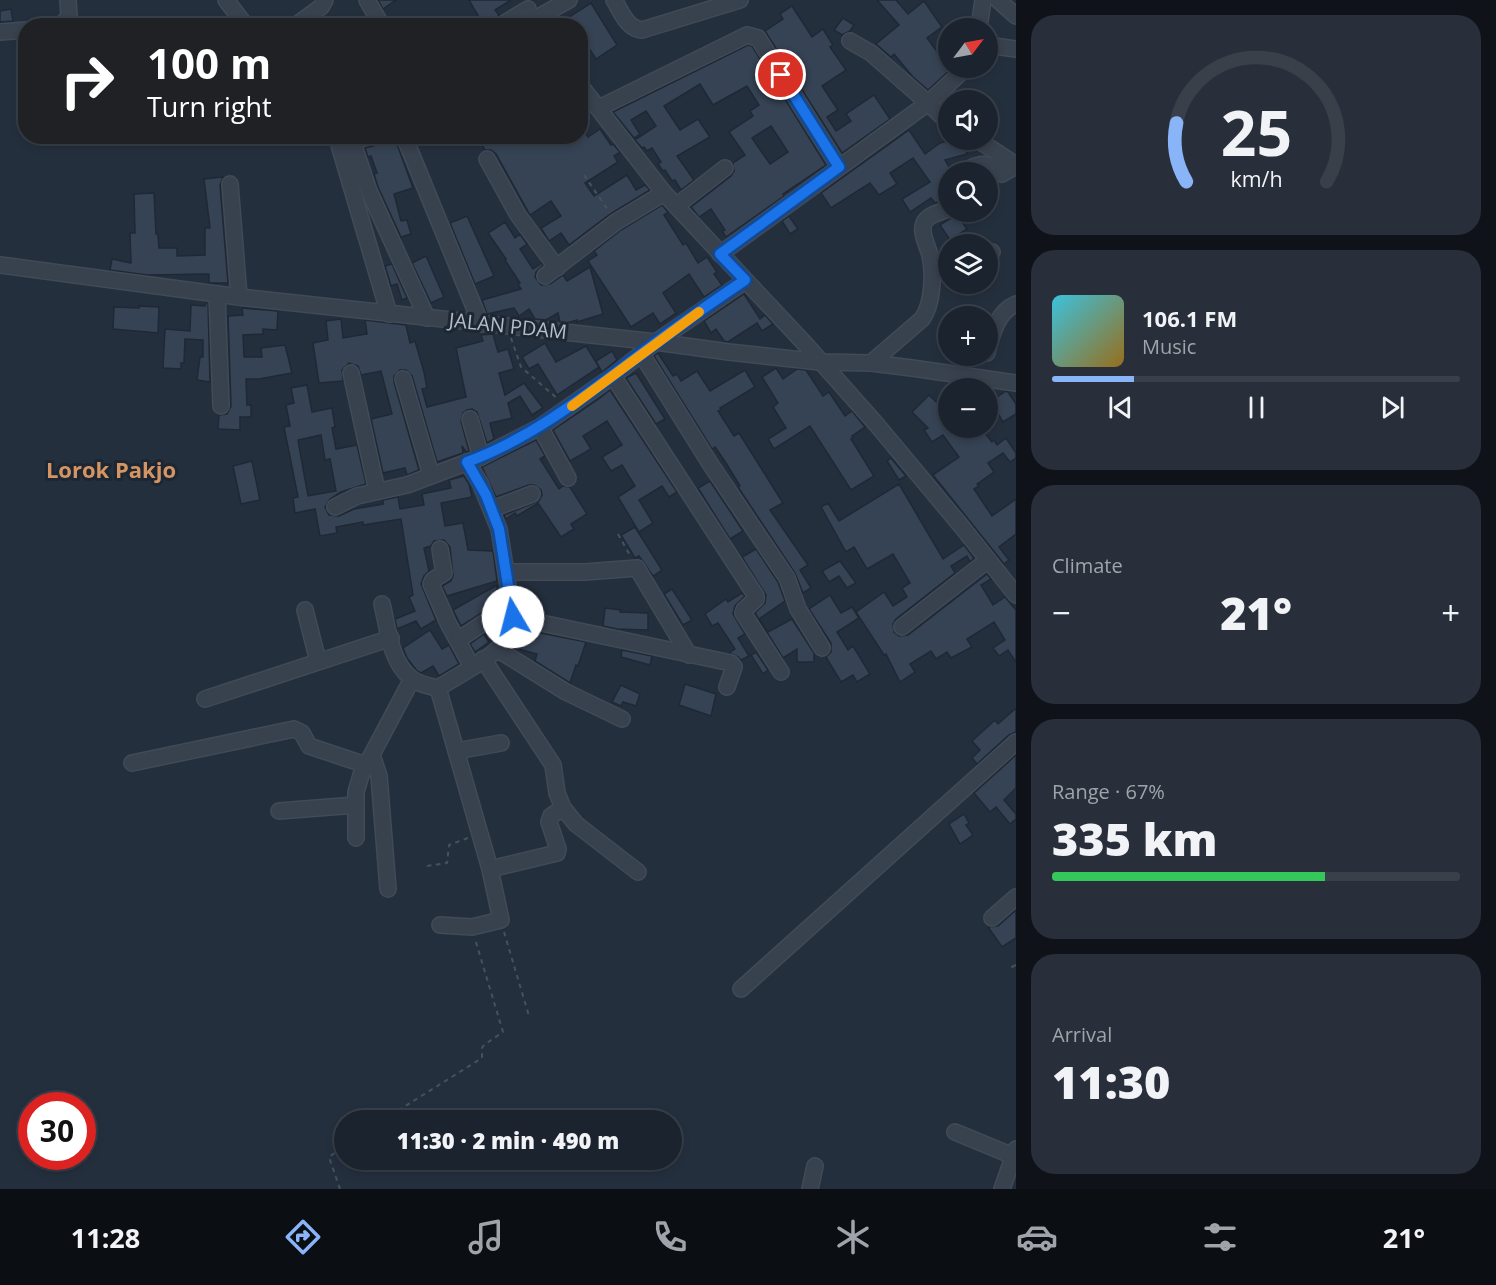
<!DOCTYPE html>
<html lang="en">
<head>
<meta charset="utf-8">
<style>
  body { margin:0; font-family:"Open Sans",sans-serif; background:#282f3a; color:#f1f3f6; height:100vh; display:flex; flex-direction:column; font-size:22px; white-space:nowrap }
  * { box-sizing:border-box; margin:0 }
  p { font-size:20px; color:#a0a4aa }
  .icon { flex:none; width:33px; height:33px; fill:none; stroke:currentColor; stroke-width:2; stroke-linecap:round; stroke-linejoin:round }
  .map { position:relative; flex:1; overflow:hidden }
  .drawer { display:flex; flex-direction:column; gap:15px; padding:15px; background:#0f1319; width:480px }
  .drawer>* { flex:none }
  .hud { position:absolute; left:18px; top:18px; width:570px; height:126px; border-radius:24px; box-shadow:0 3px 9px #0003,0 0 0 2px #39404a; background:#202124; color:#fff; overflow:hidden }
  .needle { width:39px; rotate:58deg }
  .controls { position:absolute; left:938px; top:18px; display:grid; gap:12px }
  .controls a { display:grid; place-items:center; width:60px; height:60px; border-radius:50%; background:#1b232e; box-shadow:0 3px 9px #0003,0 0 0 2px #39404a; font-size:30px }
  .speed { position:absolute; left:18px; top:1092px; display:flex; gap:12px; font-size:30px; font-weight:700; text-align:center }
  .speed>* { display:grid; place-content:center; width:78px; height:78px; border-radius:50%; background:#1b232e; box-shadow:0 3px 9px #0003,0 0 0 2px #39404a; line-height:1 }
  .speed .limit { border:9px solid #d22; background:#fff; color:#111 }
  .pin { position:absolute; display:grid; place-items:center; width:51px; height:51px; color:#fff; margin:-26px; border:3px solid #fff; border-radius:50%; box-shadow:0 2px 6px #0007 }
  .me { position:absolute; width:66px; margin:-33px; rotate:352deg; stroke-linejoin:round; filter:drop-shadow(0 0 4px #0008) }
  .turn { display:flex; align-items:center; gap:21px; height:126px; padding:0 30px; font-size:27px }
  .turn .icon { width:78px; height:78px; stroke-width:2.5 }
  .turn b { display:block; font-size:42px; line-height:51px }
  .big { font-size:45px; font-weight:800; line-height:1.1 }
  .drawer .card { flex:1; display:flex; flex-direction:column; justify-content:center; gap:9px; min-width:0; padding:0 21px; border-radius:24px; background:#282f3a }
  .drawer .dial { align-items:center; gap:0 }
  .dial svg { height:156px; overflow:visible; fill:none; stroke:#39404a; stroke-width:7; stroke-linecap:round; text-anchor:middle }
  .dial text { fill:#f1f3f6; stroke:none }
  .song { display:flex; align-items:center; gap:18px }
  .cover { width:72px; height:72px; border-radius:9px; background:linear-gradient(135deg,hsl(190 70% 55%),hsl(40 70% 35%)) }
  .played { height:6px; border-radius:3px; background:linear-gradient(90deg,#8ab4f8 20%,#39404a 20%) }
  .keys { display:flex; justify-content:space-around; direction:ltr }
  .heat { display:flex; justify-content:space-between; align-items:center; font-size:33px; direction:ltr }
  .charge { height:9px; border-radius:4px; background:linear-gradient(90deg,#34c759 67%,#39404a 0) }
  .trip { position:absolute; left:334px; top:1110px; width:348px; height:60px; border-radius:30px; background:#1b232e; box-shadow:0 3px 9px #0003,0 0 0 2px #39404a; font-weight:800; line-height:60px; text-align:center }
  .menu { display:flex; height:96px; justify-content:space-around; align-items:center; background:#0b0e12; color:#a0a4aa }
  .menu .icon { width:42px; height:42px }
  .menu .current { color:#8ab4f8 }
  .menu b { font-size:27px; color:#f1f3f6 }
  main { display:flex; flex:1; min-height:0 }
  .map>svg:first-child { display:block }
</style>
</head>
<body>
<main>
<div class="map">
<svg width="1016" height="1189" viewBox="0 0 1016 1189">
  <rect width="100%" height="100%" fill="#242f3e"/>
  <g fill="#364354" stroke="#1f2835" stroke-width="1.5" fill-rule="evenodd">
    <path d="M378,0H396L383,9Z"/>
    <path d="M469,0H511L495,10L499,15L492,21L490,26H486L481,18L480,19Z"/>
    <path d="M877,0H896L908,14L924,1L942,27L927,38L941,57L948,49V68H952L928,90L913,77L894,54L891,57L876,44L899,25Z"/>
    <path d="M591,3L617,45L596,59L580,35V26H574L569,17Z"/>
    <path d="M792,6L812,37L823,29L833,45L830,47L846,70L822,86L838,110L827,117L836,131L851,121L846,114L874,95L890,119L842,153L765,31L783,19L780,14Z"/>
    <path d="M11,9L13,21L0,22V11Z"/>
    <path d="M843,18L854,25L850,31L842,35L834,30Z"/>
    <path d="M748,45L752,46L826,165L783,194L784,196L726,237L722,231L725,230L711,209L699,217L691,207L731,176L734,171L733,163L745,155L729,132L753,116L750,111L759,105L747,86L713,105L700,84L664,106L680,130L698,119L710,137L677,156L694,180L681,190L675,180L672,181L665,170L663,171L658,164L661,162L652,148L647,151L644,147L642,148L635,140L656,126L646,111L631,120L640,134L634,138L613,112ZM771,126L788,152L770,164L752,138Z"/>
    <path d="M987,108L996,109L994,139L987,134Z"/>
    <path d="M580,125L588,137L600,129L611,145L613,144L620,152L614,156L618,162L585,183L594,196L627,175L636,190L645,185L650,190L610,214L569,245L561,233L549,241L541,228L561,216L551,201L530,215L496,154L491,150H485L477,136H580Z"/>
    <path d="M909,130L925,154L940,143L953,140H963L967,154L945,160L952,172H948V199L935,203L931,198L910,212L902,199L930,182L913,158L890,173L897,184L879,195L870,183L831,208L821,193Z"/>
    <path d="M389,136H394L413,188L394,194L401,221L407,220L411,234L401,237L378,187L374,174L377,173L371,156L368,157L365,148L376,145L382,139Z"/>
    <path d="M223,177L220,185L228,283H209V274L147,275L110,270L112,259L131,263L130,233H135L134,194L154,193L156,234H158L159,248H177V256L205,255V228H210L204,179Z"/>
    <path d="M662,205L668,212L664,215L683,245L686,243L698,263L707,257L717,272L714,274L722,285L704,297L689,274L663,293L676,313L660,324L653,313L631,327L588,261L597,255L594,251L621,230Z"/>
    <path d="M957,214L967,229L950,240L940,225Z"/>
    <path d="M467,216L494,276L475,284L450,223Z"/>
    <path d="M789,216L798,229L790,234L782,221Z"/>
    <path d="M505,222L515,238L520,234L527,244L520,249L533,269L542,263L543,265L536,272L535,277L541,285L550,284L563,275L567,281L590,267L603,314L577,322V320L567,323L560,322L558,313L546,320L535,319L529,309L519,316L514,308L487,314L482,300L521,289L518,284L520,283L505,260L506,259L488,233Z"/>
    <path d="M426,256L444,297L431,303L412,263Z"/>
    <path d="M392,264L407,298L402,300L397,284L391,286L385,266Z"/>
    <path d="M744,294L760,319L765,315L773,324L762,331L757,323L728,342L724,341L716,329L711,333L704,321Z"/>
    <path d="M206,302L208,303L210,382L197,380L200,357H203V340L185,339L184,363H181V369L163,368L165,329L190,331L191,305L205,306Z"/>
    <path d="M139,306L159,307L158,333L113,329L114,307L139,308Z"/>
    <path d="M242,308L278,311L277,330L263,329V334L243,335L244,357H262L261,348L285,345L292,373L259,379H246L247,405H251V417H240V430L218,429L219,415L227,414L231,406L228,316L243,315Z"/>
    <path d="M341,319L343,338L367,334L365,320L406,325L410,343L415,341L424,372L427,388L422,389L427,407L466,397L456,348L483,341L481,335L493,334L498,352L508,349L514,369L499,373L505,395L524,383L543,408L532,415L520,396L508,403L512,418L490,423L494,439L487,443L477,412L472,409L467,410L463,413L461,421L469,451L466,452L462,446L463,453L437,462L412,376L406,370H400L394,376V382L419,470L407,475L405,468L383,473L371,419L392,414L381,371L361,375L358,366L349,363L342,370L343,381L319,383L313,343L328,340L326,321Z"/>
    <path d="M545,343L556,362L586,346L599,367L557,395L538,364L529,369L522,357Z"/>
    <path d="M612,351L617,360L602,372L596,361Z"/>
    <path d="M658,353L673,376L677,374L681,381L697,371L710,391L745,370L755,387L720,408L721,410L718,411L734,436L739,433L783,503L770,510L808,565L800,570L811,588L803,593L795,573L738,487L740,486L726,463L715,447L712,449L654,356Z"/>
    <path d="M776,368L783,379L797,369L806,370L823,396L829,392L845,416L852,411L865,427L852,436L853,438L851,439L874,476L851,490L810,426L774,449L768,439L786,428L773,407L778,403L762,377Z"/>
    <path d="M636,373L665,419L656,424L626,378Z"/>
    <path d="M307,385L312,412L332,408L335,427L332,428L336,449L357,445L366,484L341,492L330,499L325,507L329,515L339,516L354,509L383,504V500L398,497L400,509L424,505L422,494L451,488L449,480L464,476L469,484L472,497L441,503L445,526L463,523L468,550L493,551L497,581L447,596L442,586L451,581L453,576L450,547L444,540L434,541L431,546L424,548L429,571L424,576L421,584L436,620L421,629L416,621L397,629L395,619L415,611L409,597L413,595L401,519L363,525V522L336,527L337,533L320,536L315,509L295,513L293,498L298,497L284,427L290,426L286,405L294,403L291,388ZM321,435L325,460L330,459L336,491L308,496L298,440Z"/>
    <path d="M610,390L677,492L669,497L662,486L639,500L653,523L639,532L618,497L635,486L622,465L611,471L602,457L622,445L607,421L583,436L591,449L570,461L553,430L600,398Z"/>
    <path d="M1006,391L1008,392L1016,404V414L1003,422L991,401Z"/>
    <path d="M929,395L948,413V428H981L992,442L994,440L997,445L1006,438L1016,453V458L1010,462L1003,453L988,463L994,472L977,484L979,486L974,489L992,516L1016,499V534L999,547L1009,560L1004,564L933,475L959,457L943,435L932,442L924,430L928,428L912,412Z"/>
    <path d="M536,440L545,456L540,459L559,489L563,486L570,487L587,514L571,524L574,529L561,537L538,503L517,516L515,513L506,519L504,515L539,501L542,495L541,490L534,485H529L496,497L482,467Z"/>
    <path d="M891,458L906,476L899,480L887,461Z"/>
    <path d="M252,461L260,500L241,504L233,466Z"/>
    <path d="M710,481L743,531L730,539L698,488Z"/>
    <path d="M899,484L943,559L964,545L974,558L970,562L967,556L951,566L955,573L896,619L893,624L894,632L899,636L908,635L987,574L991,579L981,585L993,605L1005,597L1016,610V662L1008,650L999,656L993,648L1005,640L994,622L967,639L972,647L951,658L947,652L936,659L931,651L910,664L915,672L900,682L886,654L884,655L856,612L884,592L893,606L907,597L902,588L910,583L893,554L867,569L854,547L846,552L821,507L828,503L839,521Z"/>
    <path d="M635,527L662,570L653,576L639,556L635,558L621,535Z"/>
    <path d="M756,549L778,582L785,601L759,619L768,632L792,619L814,653V662H797V649L783,658L755,613L765,603L766,595L742,557Z"/>
    <path d="M840,561L856,583L847,588L839,576L829,582L822,571Z"/>
    <path d="M497,585L498,602H501L502,609L480,614L461,626L453,610Z"/>
    <path d="M672,589L692,620L683,625L664,594Z"/>
    <path d="M742,593L745,596L735,606L733,614L745,634L738,638L749,656L741,660L738,657L729,653L735,649L718,623L712,626L705,614L726,599L728,602Z"/>
    <path d="M830,595L841,613L852,607L859,618L837,632L848,650L853,646L870,674L857,682L853,675L841,682L826,657L831,652V643L809,609Z"/>
    <path d="M605,608L621,610L620,612L648,613V630L617,629L603,626Z"/>
    <path d="M521,629L586,642L578,666L576,665L570,683L535,661L537,654L515,648Z"/>
    <path d="M430,630L442,649L449,645L459,664L439,676L433,666L421,673L417,671L407,658L403,648Z"/>
    <path d="M484,634L489,642L475,652L470,644Z"/>
    <path d="M622,650L652,656L650,665L621,657Z"/>
    <path d="M756,652L768,670L763,674L751,655Z"/>
    <path d="M685,684L716,694L711,716L679,705Z"/>
    <path d="M621,685L640,694L636,706L623,702L621,706L612,702Z"/>
    <path d="M1016,708V732L1009,735L977,764L972,758L980,750L972,741L995,720L998,724Z"/>
    <path d="M1016,755V788L1004,800L1016,814V819L1010,824L996,807L990,812L974,793Z"/>
    <path d="M964,814L969,823L966,825L973,835L960,844L949,824Z"/>
    <path d="M1016,910V938L1002,947L988,927L998,926Z"/>
  </g>
  <g fill="none" stroke-linecap="round" stroke-linejoin="round">
    <g stroke="#414a57" stroke-width="18">
      <g id="minor">
        <path d="M226,0L246,26"/>
        <path d="M367,0L382,26"/>
        <path d="M614,0C621,11 627,29 642,30L740,0"/>
        <path d="M998,0L1016,16"/>
        <path d="M535,19L569,0"/>
        <path d="M59,26L62,25L69,16L68,0"/>
        <path d="M295,26L321,7L325,0"/>
        <path d="M500,26L528,9"/>
        <path d="M979,28L983,0"/>
        <path d="M0,32L26,30"/>
        <path d="M987,45L1016,49"/>
        <path d="M580,85L664,193L807,346L877,425L962,527L1016,595"/>
        <path d="M599,108L747,35L758,38L839,167"/>
        <path d="M948,122L928,103L966,68"/>
        <path d="M373,136L352,141L354,146L369,191L427,318"/>
        <path d="M404,136L481,324"/>
        <path d="M978,140L1016,165"/>
        <path d="M352,141L341,143L339,145L389,314"/>
        <path d="M487,159L518,215L557,268"/>
        <path d="M969,172L971,168C984,161 991,165 1002,174L1016,166"/>
        <path d="M230,184L239,297"/>
        <path d="M676,206L725,168"/>
        <path d="M720,254L928,103L871,53L850,41"/>
        <path d="M987,254L992,252"/>
        <path d="M0,265L239,297L656,342L729,352L820,362L871,363L912,368L1016,383"/>
        <path d="M932,269L948,264"/>
        <path d="M545,276L616,222L664,193"/>
        <path d="M217,294L221,406"/>
        <path d="M641,353L711,465L787,578L798,609L822,648"/>
        <path d="M987,353C992,334 997,312 1016,304"/>
        <path d="M871,363L922,319C933,304 934,273 930,255C927,245 920,232 924,223C927,215 941,212 948,209"/>
        <path d="M351,373L377,491"/>
        <path d="M613,376L756,596V599L744,610L743,613L781,672"/>
        <path d="M403,379L431,475"/>
        <path d="M470,419L481,457"/>
        <path d="M540,427L568,478"/>
        <path d="M335,507L357,496L407,485L481,457L540,427L613,376L656,342L745,281"/>
        <path d="M492,509L532,494"/>
        <path d="M440,549L444,573L433,580L431,584L448,623L472,667"/>
        <path d="M507,572H585L637,568L689,655"/>
        <path d="M382,604C388,628 390,661 411,678C418,684 429,686 438,688C454,678 498,654 507,640C512,633 512,625 513,617L499,529L480,483L467,462"/>
        <path d="M305,610L318,661"/>
        <path d="M902,627L988,560"/>
        <path d="M458,640L485,622L513,617L731,663L734,667L727,687"/>
        <path d="M497,649L566,692L622,719"/>
        <path d="M483,659L553,765L557,793L563,808L576,824L638,872"/>
        <path d="M438,688L490,869L501,920L472,927L440,925"/>
        <path d="M205,699L391,638"/>
        <path d="M456,751L501,743"/>
        <path d="M372,755L379,776L388,889"/>
        <path d="M132,763L294,729L302,733L309,746L366,765"/>
        <path d="M279,811L356,805"/>
        <path d="M356,838V792L361,775L412,679"/>
        <path d="M490,869L557,853L558,849L549,822L551,816L563,808"/>
        <path d="M992,918L1016,897"/>
        <path d="M741,989L1016,742"/>
        <path d="M955,1132L1013,1156"/>
        <path d="M810,1189L815,1166"/>
        <path d="M1002,1189L1016,1149"/>
      </g>
    </g>
    <g stroke="#3f5557" stroke-width="2" stroke-dasharray="4.5 4.5" stroke-linecap="butt">
      <path d="M584,175L610,213"/>
      <path d="M511,338L521,367L559,400"/>
      <path d="M618,534L631,557"/>
      <path d="M427,866L447,863L449,845L468,838"/>
      <path d="M504,932L529,1016"/>
      <path d="M1016,965L1012,967L1016,969"/>
      <path d="M383,1120L482,1058V1048L484,1045L503,1032L475,939"/>
      <path d="M340,1189L329,1157L345,1146"/>
    </g>
    <use href="#minor" stroke="#38414e" stroke-width="15"/>
  </g>
  <g fill="none" stroke-linecap="round" stroke-linejoin="round">
    <g stroke="#114b97" stroke-width="15">
      <path id="route" d="M513,617L499,529L486,495L467,462C538,436 594,388 654,344C683,322 714,301 745,280L720,254L839,167L781,75"/>
    </g>
    <use href="#route" stroke="#1a73e8" stroke-width="10"/>
    <path stroke="#f59e0b" stroke-width="10" d="M572,406L699,312"/>
  </g>
  <g text-anchor="middle" stroke-width="6" stroke-linejoin="round" paint-order="stroke">
    <g font-size="20" fill="#b4bcc9" stroke="#1d2633">
      <text transform="translate(508 326) rotate(6)" y="7">JALAN PDAM</text>
    </g>
    <g font-size="22" font-weight="bold" fill="#d59563" stroke="#1d2633">
      <text x="111" y="478">Lorok Pakjo</text>
    </g>
  </g>
</svg>
<div class="controls">
<a><svg class="needle" viewBox="-14 -14 28 28"><path d="M0-13l5 13h-10z" fill="#e53935"/><path d="M0 13l5-13h-10z" fill="#a0a4aa"/></svg></a>
<a><svg class="icon" aria-label="sound" viewBox="0 0 24 24"><path d="M4 9h4l5-4v14l-5-4H4zM17 9q2 3 0 6"/></svg></a>
<a><svg class="icon" aria-label="search" viewBox="0 0 24 24"><circle cx="10" cy="10" r="6"/><path d="M15 15l6 6"/></svg></a>
<a><svg class="icon" aria-label="layers" viewBox="0 0 24 24"><path d="M12 4l9 5-9 5-9-5zM3 14l9 5 9-5"/></svg></a>
<a>+</a>
<a>−</a>
</div>
<div class="speed"><div class="limit">30</div></div>
<div class="pin" style="left:781px;top:75px;background:#d93025"><svg class="icon" aria-label="arrive" viewBox="0 0 24 24"><path d="M6 21V4h12l-3 4 3 4H6"/></svg></div>
<svg class="me" style="left:513px;top:617px" viewBox="-20 -20 40 40"><circle r="19" fill="#fff"/><path d="M0-13L10 11 0 6-10 11z" fill="#1a73e8"/></svg>
<div class="trip">11:30 · 2 min · 490 m</div>
<div class="hud">
<div class="turn"><svg class="icon" aria-label="right" viewBox="0 0 24 24"><path d="M7 20v-9h11M14 6l5 5-5 5"/></svg><div><b>100 m</b>Turn right</div></div>
</div>
</div>
<section class="drawer">
<div class="card dial"><svg viewBox="0 0 100 80">
<path d="M14 69A42 42 0 1 1 86 69"/>
<path d="M14 69A42 42 0 0 1 9 39" stroke="#8ab4f8"/>
<text x="50" y="56" font-size="32" font-weight="700">25</text>
<text x="50" y="72" font-size="11">km/h</text>
</svg></div>
<div class="card">
<div class="song"><i class="cover"></i><div><b>106.1 FM</b><p>Music</p></div></div>
<div class="played"></div>
<div class="keys"><svg class="icon" aria-label="previous" viewBox="0 0 24 24"><path d="M18 5L8 12l10 7zM5 5v14"/></svg><svg class="icon" aria-label="pause" viewBox="0 0 24 24"><path d="M8 5v14M16 5v14"/></svg><svg class="icon" aria-label="next" viewBox="0 0 24 24"><path d="M6 5l10 7-10 7zM19 5v14"/></svg></div>
</div>
<div class="card"><p>Climate</p>
<div class="heat"><a>−</a><b class="big">21°</b><a>+</a></div>
</div>
<div class="card"><p>Range · 67%</p><b class="big">335 km</b><div class="charge"></div></div>
<div class="card"><p>Arrival</p><b class="big">11:30</b></div>
</section>
</main>
<nav class="menu">
<b>11:28</b>
<svg class="icon current" aria-label="directions" viewBox="0 0 24 24"><path d="M12 3l9 9-9 9-9-9zM9 14v-3h6M13 9l2 2-2 2"/></svg>
<svg class="icon" aria-label="music" viewBox="0 0 24 24"><path d="M9 18V5l10-2v13"/><circle cx="6" cy="18" r="3"/><circle cx="16" cy="16" r="3"/></svg>
<svg class="icon" aria-label="phone" viewBox="0 0 24 24"><path d="M5 4h4l2 5-3 2q2 4 5 5l2-3 5 2v4C11 20 4 13 5 4z"/></svg>
<svg class="icon" aria-label="climate" viewBox="0 0 24 24"><path d="M12 3v18M4 7l16 10M4 17L20 7"/></svg>
<svg class="icon" aria-label="car" viewBox="0 0 24 24"><path d="M5 17H2v-5l4-1 3-4h7l3 4 3 1v5h-3M9 17h6M6 11h13"/><circle cx="7" cy="17" r="2"/><circle cx="17" cy="17" r="2"/></svg>
<svg class="icon" aria-label="filters" viewBox="0 0 24 24"><path d="M4 7h16M4 17h16"/><circle cx="9" cy="7" r="2"/><circle cx="15" cy="17" r="2"/></svg>
<b>21°</b>
</nav>
</body>
</html>
